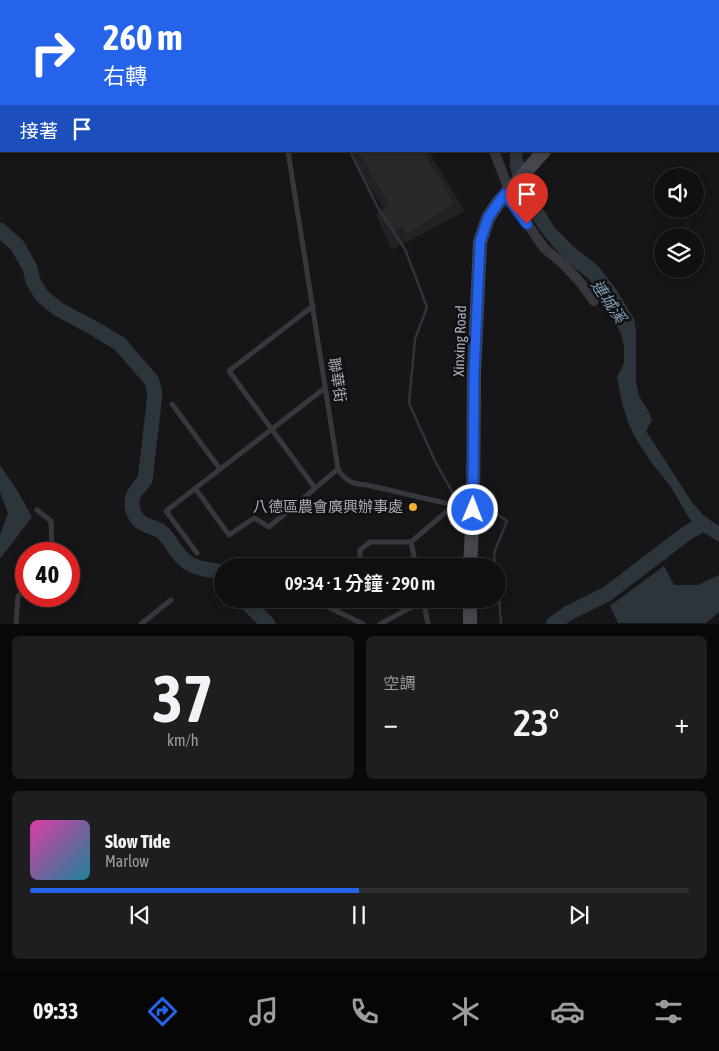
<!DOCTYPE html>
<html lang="zh-TW">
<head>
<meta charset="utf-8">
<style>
  body { margin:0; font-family:"Asap Condensed","Noto Sans TC",sans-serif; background:#1e1e20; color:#f1f3f6; height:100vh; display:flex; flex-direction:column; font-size:19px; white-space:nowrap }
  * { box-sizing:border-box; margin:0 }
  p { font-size:16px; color:#9c9d9f }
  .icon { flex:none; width:28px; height:28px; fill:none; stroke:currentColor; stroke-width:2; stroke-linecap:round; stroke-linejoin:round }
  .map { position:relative; height:624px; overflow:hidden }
  .sheet { display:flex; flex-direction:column; gap:12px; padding:12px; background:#09090a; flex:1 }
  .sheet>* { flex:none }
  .top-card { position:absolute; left:0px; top:0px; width:720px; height:152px; box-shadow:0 2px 8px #0003,0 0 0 1px #303032; background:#2563eb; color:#fff; overflow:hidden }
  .buttons { position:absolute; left:654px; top:168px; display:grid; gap:10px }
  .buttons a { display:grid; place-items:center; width:50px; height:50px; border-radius:50%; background:#101012; box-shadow:0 2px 8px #0003,0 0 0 1px #303032; font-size:25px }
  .speed { position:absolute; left:15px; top:542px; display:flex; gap:10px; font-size:25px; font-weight:700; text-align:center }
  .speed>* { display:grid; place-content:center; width:65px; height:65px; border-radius:50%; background:#101012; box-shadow:0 2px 8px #0003,0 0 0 1px #303032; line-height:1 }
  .speed .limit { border:8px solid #d22; background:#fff; color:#111 }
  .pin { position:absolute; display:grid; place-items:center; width:42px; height:42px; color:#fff; margin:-51px -21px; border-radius:50% 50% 50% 0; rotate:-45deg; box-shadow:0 0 5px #0007 }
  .pin .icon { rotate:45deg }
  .me { position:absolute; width:55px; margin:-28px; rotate:1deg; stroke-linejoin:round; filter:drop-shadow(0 0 4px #0008) }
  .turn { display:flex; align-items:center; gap:18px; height:105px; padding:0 20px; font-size:22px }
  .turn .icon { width:65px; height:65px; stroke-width:2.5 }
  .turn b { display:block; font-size:35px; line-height:42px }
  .then { display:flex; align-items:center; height:48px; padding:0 20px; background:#0003; gap:10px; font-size:19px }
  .big { font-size:38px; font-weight:600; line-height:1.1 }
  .sheet .widget { flex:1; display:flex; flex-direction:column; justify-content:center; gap:8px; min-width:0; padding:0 18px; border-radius:8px; background:#1e1e20 }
  .sheet .dial { align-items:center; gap:0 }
  .dial b { font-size:65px; line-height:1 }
  .song { display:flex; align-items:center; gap:15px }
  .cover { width:60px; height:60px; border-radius:8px; background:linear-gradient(135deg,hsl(320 70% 55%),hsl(190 70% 35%)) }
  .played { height:5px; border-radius:2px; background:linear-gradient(90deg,#2563eb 50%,#303032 50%) }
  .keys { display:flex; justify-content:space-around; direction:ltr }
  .heat { display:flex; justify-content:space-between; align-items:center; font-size:28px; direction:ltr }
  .sheet .tiles { flex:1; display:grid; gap:12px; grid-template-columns:1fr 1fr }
  .widget:last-child { grid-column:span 2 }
  .trip { position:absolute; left:214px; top:558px; width:292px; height:50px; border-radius:25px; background:#101012; box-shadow:0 2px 8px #0003,0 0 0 1px #303032; font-weight:600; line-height:50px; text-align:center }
  .menu { display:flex; height:80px; justify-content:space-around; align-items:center; background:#060607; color:#9c9d9f }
  .menu .icon { width:35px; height:35px }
  .menu .current { color:#2563eb }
  .menu b { font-size:22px; color:#f1f3f6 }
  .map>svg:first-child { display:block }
</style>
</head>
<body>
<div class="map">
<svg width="719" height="624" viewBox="0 0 719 624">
  <rect width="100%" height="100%" fill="#161618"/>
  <g fill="#222225">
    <path d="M217,0H430L429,1H218Z"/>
    <path d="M348,151H428L465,211L392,250L376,215L382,206Z"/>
  </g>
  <g fill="#2c353c">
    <path d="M510,151H523L522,157L543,209L555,228L573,246L598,266L616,289L634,319L636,330V381L639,396L649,412L652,420L646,431L691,501L704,516L719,526V542L695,527L686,513L671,487L651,462L635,437L629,425L622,403L617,377L624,363V346L621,334L599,293L588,278L572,266L557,251L545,237L529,214L517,193L510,167Z"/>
    <path d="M0,465L17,490L32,517L0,559V535L8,513L0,492Z"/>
    <path d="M664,566L674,585H698L719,575V612L706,623H618L610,606Z"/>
  </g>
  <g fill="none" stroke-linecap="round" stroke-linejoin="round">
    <g stroke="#2c353c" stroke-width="2.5">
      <path d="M217,0L219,1"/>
      <path d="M350,151L380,212L405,249L427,307L415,339L409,403L435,461L455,497L468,500"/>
      <path d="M478,502L481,503L507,521L494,553L495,566"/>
      <path d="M498,584L501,624"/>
    </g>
    <g stroke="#2c353c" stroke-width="15">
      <path d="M0,230L17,245L30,268L33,281L42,296L58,309L97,330L120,344L152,381L155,394L145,480C137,489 129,497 133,510C135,517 138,521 144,524C152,528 158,528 164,534C170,540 173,547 178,553C190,569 204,569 222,572"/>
      <path d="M247,599L249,605L268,624"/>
      <path d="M553,624L567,614L607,594L687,533L703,524"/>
    </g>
  </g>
  <path fill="#29292c" stroke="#303034" d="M359,151H421L453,203L407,233L402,225L394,230L382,212L390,207L387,202L389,201Z"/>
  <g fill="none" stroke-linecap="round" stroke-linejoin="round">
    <g stroke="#37383d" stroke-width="5">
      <path d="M0,125H1"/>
      <path d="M288,151L338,469C346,482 353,484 367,485L471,509"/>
      <path d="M313,306L229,371L315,488"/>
      <path d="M172,404L220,469"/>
      <path d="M195,488L229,535L254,518L269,527L338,469"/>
      <path d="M37,510L51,521L52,551L50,554"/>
      <path d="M197,553L166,511L325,388"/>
      <path d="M364,566L360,561V550L370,542H411"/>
      <path d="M404,566L414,559"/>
      <path d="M416,566L411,542L454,505"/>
      <path d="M312,599L363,624"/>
      <path d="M423,599L428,624"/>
      <path d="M16,624L18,596L26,590"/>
      <path d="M141,624L171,600"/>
      <path d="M380,624L423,601"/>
    </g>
    <g stroke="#37383d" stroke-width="10">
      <path d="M609,0V1"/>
      <path d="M688,0L690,1"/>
      <path d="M494,151L509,190"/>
      <path d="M505,194L519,212L544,248L562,263L580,282L594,301"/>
    </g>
    <g stroke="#45474d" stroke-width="14">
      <path d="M668,1L669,0"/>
      <path d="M470,566L473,510L474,374L480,242L488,218L498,203L544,151"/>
      <path d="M470,624V599"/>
    </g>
  </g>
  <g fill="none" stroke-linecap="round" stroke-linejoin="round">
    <g stroke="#184099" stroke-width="12">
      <path id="route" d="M473,510L474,374L480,242L488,218L498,203L505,194L527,224"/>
    </g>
    <use href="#route" stroke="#2563eb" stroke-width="9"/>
  </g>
  <circle fill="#f2b134" stroke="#111113" stroke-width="2" cx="413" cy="507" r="5"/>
  <g text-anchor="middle" stroke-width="5" stroke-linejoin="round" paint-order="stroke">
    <g font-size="15" fill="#a8adb8" stroke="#111113">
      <text transform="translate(460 341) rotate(-88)" y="5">Xinxing Road</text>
      <text transform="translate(337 380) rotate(81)" y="5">聯華街</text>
    </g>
    <g font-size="15" fill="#a8adb8" stroke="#111113" text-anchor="end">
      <text x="403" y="512">八德區農會廣興辦事處</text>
    </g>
    <g font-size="16" font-style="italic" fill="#7f9bb3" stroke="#111113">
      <text transform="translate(609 301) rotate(56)" y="6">連城溪</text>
    </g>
  </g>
</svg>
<div class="buttons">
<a><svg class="icon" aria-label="sound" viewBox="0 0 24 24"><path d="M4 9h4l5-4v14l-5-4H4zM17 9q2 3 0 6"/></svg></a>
<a><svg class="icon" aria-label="layers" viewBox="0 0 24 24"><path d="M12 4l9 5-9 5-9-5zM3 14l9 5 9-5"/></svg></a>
</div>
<div class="speed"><div class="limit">40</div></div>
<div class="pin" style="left:527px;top:224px;background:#d93025"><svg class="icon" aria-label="arrive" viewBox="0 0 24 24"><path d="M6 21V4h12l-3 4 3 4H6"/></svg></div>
<svg class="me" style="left:473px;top:510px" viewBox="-20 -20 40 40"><circle r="17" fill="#2563eb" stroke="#fff" stroke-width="3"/><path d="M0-11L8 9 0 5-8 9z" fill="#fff"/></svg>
<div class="trip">09:34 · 1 分鐘 · 290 m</div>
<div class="top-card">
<div class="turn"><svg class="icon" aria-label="right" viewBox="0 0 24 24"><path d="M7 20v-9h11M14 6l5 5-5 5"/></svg><div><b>260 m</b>右轉</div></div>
<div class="then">接著<svg class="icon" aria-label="arrive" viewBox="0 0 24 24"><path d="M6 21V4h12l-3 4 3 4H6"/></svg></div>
</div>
</div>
<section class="sheet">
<div class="tiles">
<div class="widget dial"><b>37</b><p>km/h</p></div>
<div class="widget"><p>空調</p>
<div class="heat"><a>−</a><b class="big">23°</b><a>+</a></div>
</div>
<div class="widget">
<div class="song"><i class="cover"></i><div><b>Slow Tide</b><p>Marlow</p></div></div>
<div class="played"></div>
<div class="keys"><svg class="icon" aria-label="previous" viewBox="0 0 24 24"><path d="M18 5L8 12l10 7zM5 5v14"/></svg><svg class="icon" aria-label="pause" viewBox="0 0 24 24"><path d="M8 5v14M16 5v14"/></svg><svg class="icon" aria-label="next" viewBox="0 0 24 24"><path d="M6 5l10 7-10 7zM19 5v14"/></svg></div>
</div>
</div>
</section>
<nav class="menu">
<b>09:33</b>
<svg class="icon current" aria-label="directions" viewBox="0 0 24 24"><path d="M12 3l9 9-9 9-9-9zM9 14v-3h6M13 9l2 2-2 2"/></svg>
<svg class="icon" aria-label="music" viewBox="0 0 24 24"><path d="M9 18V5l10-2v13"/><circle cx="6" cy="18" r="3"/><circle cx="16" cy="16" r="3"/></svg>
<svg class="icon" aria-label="phone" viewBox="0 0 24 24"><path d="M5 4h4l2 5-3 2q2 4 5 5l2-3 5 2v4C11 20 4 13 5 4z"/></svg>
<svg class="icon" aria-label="climate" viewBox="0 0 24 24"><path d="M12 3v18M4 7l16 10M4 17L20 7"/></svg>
<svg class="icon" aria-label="car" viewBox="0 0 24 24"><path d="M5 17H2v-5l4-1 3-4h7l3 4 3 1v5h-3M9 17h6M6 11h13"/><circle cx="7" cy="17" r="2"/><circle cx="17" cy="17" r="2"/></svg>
<svg class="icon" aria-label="filters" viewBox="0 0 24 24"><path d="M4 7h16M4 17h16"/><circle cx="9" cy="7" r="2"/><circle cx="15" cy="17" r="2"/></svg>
</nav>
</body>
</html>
